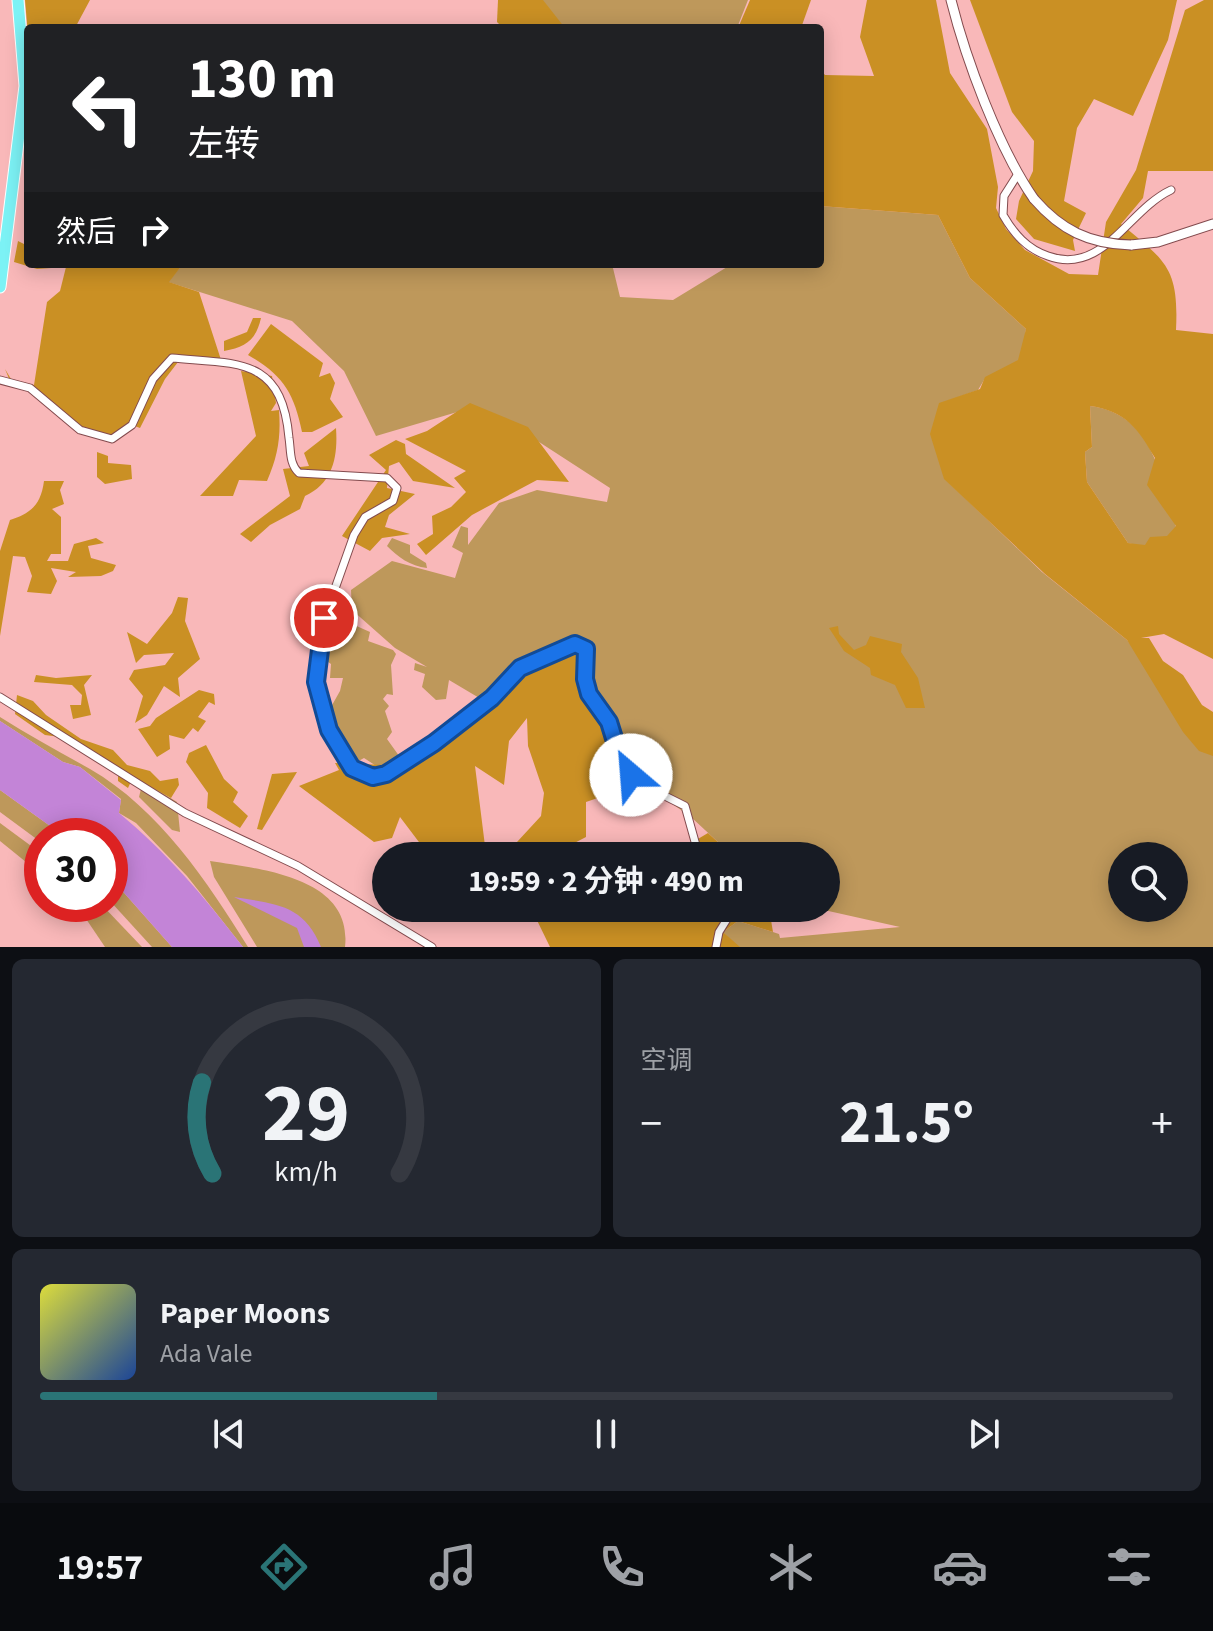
<!DOCTYPE html>
<html lang="zh">
<head>
<meta charset="utf-8">
<style>
  body { margin:0; font-family:"Source Sans 3","Noto Sans SC",sans-serif; background:#242831; color:#f1f3f6; height:100vh; display:flex; flex-direction:column; font-size:30px; white-space:nowrap }
  * { box-sizing:border-box; margin:0 }
  p { font-size:26px; color:#9ea1a6 }
  .icon { flex:none; width:44px; height:44px; fill:none; stroke:currentColor; stroke-width:2; stroke-linecap:round; stroke-linejoin:round }
  .map { position:relative; height:947px; overflow:hidden }
  .side { display:flex; flex-direction:column; gap:12px; padding:12px; background:#0d0f14; flex:1 }
  .side>* { flex:none }
  .hud { position:absolute; left:24px; top:24px; width:800px; height:244px; border-radius:8px; box-shadow:0 4px 20px #0003; background:#202124; color:#fff; overflow:hidden }
  .buttons { position:absolute; left:1108px; top:842px; display:grid; gap:16px }
  .buttons a { display:grid; place-items:center; width:80px; height:80px; border-radius:50%; background:#171b24; box-shadow:0 4px 20px #0003; font-size:40px }
  .speed { position:absolute; left:24px; top:818px; display:flex; gap:16px; font-size:40px; font-weight:700; text-align:center }
  .speed>* { display:grid; place-content:center; width:104px; height:104px; border-radius:50%; background:#171b24; box-shadow:0 4px 20px #0003; line-height:1 }
  .speed .limit { border:12px solid #d22; background:#fff; color:#111 }
  .pin { position:absolute; display:grid; place-items:center; width:68px; height:68px; color:#fff; margin:-34px; border:4px solid #fff; border-radius:50%; box-shadow:0 2px 8px #0007 }
  .me { position:absolute; width:88px; margin:-44px; rotate:333deg; stroke-linejoin:round; filter:drop-shadow(0 0 6px #0008) }
  .turn { display:flex; align-items:center; gap:28px; height:168px; padding:0 32px; font-size:36px }
  .turn .icon { width:104px; height:104px; stroke-width:2.5 }
  .turn b { display:block; font-size:56px; line-height:68px }
  .then { display:flex; align-items:center; height:76px; padding:0 32px; background:#0003; gap:16px; font-size:30px }
  .big { font-size:60px; font-weight:700; line-height:1.1 }
  .side .widget { flex:1; display:flex; flex-direction:column; justify-content:center; gap:12px; min-width:0; padding:0 28px; border-radius:12px; background:#242831 }
  .side .dial { align-items:center; gap:0 }
  .dial svg { height:208px; overflow:visible; fill:none; stroke:#363941; stroke-width:7; stroke-linecap:round; text-anchor:middle }
  .dial text { fill:#f1f3f6; stroke:none }
  .song { display:flex; align-items:center; gap:24px }
  .cover { width:96px; height:96px; border-radius:12px; background:linear-gradient(135deg,hsl(60 70% 55%),hsl(220 70% 35%)) }
  .played { height:8px; border-radius:4px; background:linear-gradient(90deg,#2a7476 35%,#363941 35%) }
  .keys { display:flex; justify-content:space-around; direction:ltr }
  .heat { display:flex; justify-content:space-between; align-items:center; font-size:44px; direction:ltr }
  .side .tiles { flex:1; display:grid; gap:12px; grid-template-columns:1fr 1fr }
  .widget:last-child { grid-column:span 2 }
  .trip { position:absolute; left:372px; top:842px; width:468px; height:80px; border-radius:40px; background:#171b24; box-shadow:0 4px 20px #0003; font-weight:700; line-height:80px; text-align:center }
  .tab-bar { display:flex; height:128px; justify-content:space-around; align-items:center; background:#090b0e; color:#9ea1a6 }
  .tab-bar .icon { width:56px; height:56px }
  .tab-bar .on { color:#2a7476 }
  .tab-bar b { font-size:36px; color:#f1f3f6 }
  .map>svg:first-child { display:block }
</style>
</head>
<body>
<div class="map">
<svg width="1213" height="947" viewBox="0 0 1213 947">
  <rect width="100%" height="100%" fill="#f9b8b9"/>
  <g fill="#be985b" fill-rule="evenodd">
    <path d="M538,0H748L737,28H562Z"/>
    <path d="M820,206L938,215L970,278L1026,329L1022,359L984,380L978,390L939,404L944,478L1042,572L1127,640L1213,749V947H738L723,932L738,921L779,934L780,938L900,927L815,908H826V856H733L691,817L631,775L586,685L588,655L582,646L532,662L486,702L449,680L446,699L436,700L422,687L425,674L414,670L415,663L427,667L395,648L352,610L351,590L392,561L455,578L463,553L452,547L461,526L468,528V545L499,503L537,490L607,502L610,488L536,440L464,410L376,436L344,371L292,321L168,282L183,264H612L620,297L673,300L732,264H820ZM1122,856H1174V908H1122Z"/>
    <path d="M1090,406C1153,414 1160,475 1176,527L1168,537L1148,548L1128,543L1087,482L1085,452L1092,447Z"/>
    <path d="M392,538L410,545V553L426,563L427,568C410,566 398,557 387,546Z"/>
    <path d="M334,616L370,632L368,641L393,650L396,654L391,665L393,695L387,694L383,699L389,706L385,711L392,732L387,739L402,760L384,771L364,758L353,764L327,714L340,691L343,678H330L331,664L321,657Z"/>
    <path d="M0,717C30,736 60,752 90,769C159,809 207,881 248,947H243L187,876L136,823L119,813L121,799L80,767L63,762L0,721Z"/>
    <path d="M143,781L177,802L180,832L172,830L139,797Z"/>
    <path d="M0,790L64,836H42V843L0,812Z"/>
    <path d="M0,823L42,854V875L0,841Z"/>
    <path d="M210,861C260,869 353,877 345,947H257L214,877Z"/>
    <path d="M110,877L172,947H152L110,901Z"/>
    <path d="M76,904H101L142,947H105Z"/>
  </g>
  <g fill="#ca9024" fill-rule="evenodd">
    <path d="M25,0H90L75,28H28V35Z"/>
    <path d="M498,0H543L565,28H503L497,22Z"/>
    <path d="M750,0H811L801,28H738Z"/>
    <path d="M867,0H936L950,73L987,129L998,187L996,208L1006,229L1025,250L1069,274L1098,275L1106,222L1136,170L1185,10L1204,0H1213V171H1148L1143,198L1121,224C1166,261 1179,268 1176,330L1213,334V659L1164,634L1141,638H1149L1163,661L1183,675L1202,705L1213,712V756L1199,751L1183,732L1127,640L1045,574L944,479L930,434L939,403L980,389L985,377L1018,360L1026,329L970,278L938,215L820,206V69L825,75L874,76L860,37ZM1090,406C1126,411 1138,429 1155,458L1147,485L1176,526L1167,536L1150,537L1145,545L1128,543L1087,482L1085,452L1092,447Z"/>
    <path d="M970,0H1177L1168,40L1133,116L1094,99L1077,128L1064,201L1086,213L1073,240L1075,251L1034,239L1016,219L1019,201L1033,171L1034,141L1012,112Z"/>
    <path d="M18,241L28,246V264H183L169,282L199,292L222,363L178,362L165,379L140,428L132,425L108,438L82,431L30,387L10,381L5,369L11,379L34,385L47,302L60,291L66,267L37,269L14,262Z"/>
    <path d="M253,318H261C256,340 246,347 224,351V341L247,332Z"/>
    <path d="M271,324L323,363L319,377L330,373L335,383L330,399L343,417L312,432H302C294,393 283,375 248,355Z"/>
    <path d="M241,371L272,376L276,403L271,411L279,410C281,437 278,456 267,481L239,480L233,496H200L256,436Z"/>
    <path d="M470,403L528,427L569,482L537,480L472,515L426,555L417,544L433,534L432,516L451,507L466,492L454,478L466,471L405,439L427,431Z"/>
    <path d="M336,428C338,457 333,483 305,496L300,509L270,525L251,542L240,534L290,496L283,469L309,466L304,453Z"/>
    <path d="M396,440L405,444L406,454L455,488L413,481L399,462L389,466L387,488L415,494L389,515L385,527L410,534L382,538L370,551L342,536L386,470L369,455Z"/>
    <path d="M97,452L108,456V463L131,465L132,479L105,484L97,477Z"/>
    <path d="M44,481H64L60,490L64,504L52,509L61,517V554H51L47,561H68L74,544L96,538L104,543L88,546L91,558L116,565L113,571L101,576L68,577L76,572L51,568L57,581L51,594L27,592L32,576L25,557L13,556L0,636V551L10,520C32,513 41,504 44,481Z"/>
    <path d="M178,597L188,598L185,621L200,659L178,678L180,697L164,686L147,715L135,723L143,696L129,679L134,670L165,665L174,653L144,655L136,663L127,632L147,644L172,613Z"/>
    <path d="M838,626L839,634L854,650L866,645L870,636L902,644L901,652L918,678L925,708H906L895,685L871,675L870,668L844,651L829,628Z"/>
    <path d="M582,645L586,668L633,786L586,802V837L559,851L560,856H504L541,816L544,793L528,746L527,718L509,741L504,785L475,766L485,846L428,854L400,817L392,838L374,842L299,786L339,770L335,763L411,766L431,752L457,721L514,672Z"/>
    <path d="M36,675L56,678L92,675L84,685L91,715L73,719L70,705H81L82,695L72,685L34,682Z"/>
    <path d="M199,690L214,694L215,705L209,702L198,717L206,721L198,732L193,728L184,739L169,735L170,749L157,757L138,729L150,726L156,718Z"/>
    <path d="M17,695L33,701L46,715L81,739L113,750L127,765L150,771L160,781L178,778L179,785L171,798L133,777L128,788L118,781V774L60,737L45,735L15,714Z"/>
    <path d="M206,745L224,779L238,792L233,802L248,816L240,828L207,808L208,793L186,762L189,753Z"/>
    <path d="M297,772L262,830L257,829L272,774Z"/>
    <path d="M708,833L733,856H674L676,852Z"/>
    <path d="M531,908H596L606,916L609,908H769L773,932L738,921L723,932L740,947H550Z"/>
  </g>
  <g fill="#c384d7">
    <path d="M0,721L63,762L80,767L121,800L119,813C168,854 202,894 243,947H172L110,877V836H64L0,790Z"/>
    <path d="M234,897C275,904 304,904 321,947H304L297,928Z"/>
  </g>
  <g fill="none" stroke-linecap="round" stroke-linejoin="round">
    <g stroke="#834b4e" stroke-width="9">
      <g id="minor">
        <path d="M1018,174L1004,196L1003,215C1014,234 1027,249 1048,256C1103,276 1128,210 1171,190"/>
        <path d="M0,380L30,388L80,430L112,439L132,425L153,379L172,358C238,364 282,357 289,438C291,450 289,464 299,473L387,478L397,488L393,501L365,517L354,535L321,628L316,682L319,698L342,754L361,775L373,777L386,774L434,743L492,698L520,668L567,646L582,645L588,655L585,679L589,694L609,722L621,761L639,783L685,806L699,856"/>
        <path d="M0,697L185,813L298,866L432,947"/>
        <path d="M716,947L719,932L734,908"/>
      </g>
    </g>
    <g stroke="#834b4e" stroke-width="11">
      <g id="tertiary">
        <path d="M951,0C966,60 999,149 1034,199"/>
        <path d="M1131,245L1158,242L1213,224"/>
      </g>
    </g>
    <g stroke="#fff" stroke-width="13">
      <path id="primary" d="M0,287L25,86L18,0"/>
    </g>
    <use href="#minor" stroke="#fff" stroke-width="7"/>
    <use href="#tertiary" stroke="#fff" stroke-width="9"/>
    <use href="#primary" stroke="#7cf2f5" stroke-width="11"/>
    <g stroke="#834b4e" stroke-width="11" stroke-linecap="butt">
      <path id="tertiary-bridge" d="M1034,199C1061,230 1089,244 1131,245"/>
    </g>
    <use href="#tertiary-bridge" stroke="#fff" stroke-width="9"/>
  </g>
  <g fill="none" stroke-linecap="round" stroke-linejoin="round">
    <g stroke="#114b97" stroke-width="20">
      <path id="route" d="M324,618L316,682L329,730L352,768L373,777L386,774L434,743L492,698L520,668L575,644L586,649L585,679L589,694L609,722L621,761L631,775"/>
    </g>
    <use href="#route" stroke="#1a73e8" stroke-width="14"/>
  </g>
</svg>
<div class="buttons">
<a><svg class="icon" aria-label="search" viewBox="0 0 24 24"><circle cx="10" cy="10" r="6"/><path d="M15 15l6 6"/></svg></a>
</div>
<div class="speed"><div class="limit">30</div></div>
<div class="pin" style="left:324px;top:618px;background:#d93025"><svg class="icon" aria-label="arrive" viewBox="0 0 24 24"><path d="M6 21V4h12l-3 4 3 4H6"/></svg></div>
<svg class="me" style="left:631px;top:775px" viewBox="-20 -20 40 40"><circle r="19" fill="#fff"/><path d="M0-13L10 11 0 6-10 11z" fill="#1a73e8"/></svg>
<div class="trip">19:59 · 2 分钟 · 490 m</div>
<div class="hud">
<div class="turn"><svg class="icon" aria-label="left" viewBox="0 0 24 24"><path d="M17 20v-9H6M10 6l-5 5 5 5"/></svg><div><b>130 m</b>左转</div></div>
<div class="then">然后<svg class="icon" aria-label="right" viewBox="0 0 24 24"><path d="M7 20v-9h11M14 6l5 5-5 5"/></svg></div>
</div>
</div>
<section class="side">
<div class="tiles">
<div class="widget dial"><svg viewBox="0 0 100 80">
<path d="M14 69A42 42 0 1 1 86 69"/>
<path d="M14 69A42 42 0 0 1 10 34" stroke="#2a7476"/>
<text x="50" y="56" font-size="32" font-weight="700">29</text>
<text x="50" y="72" font-size="11">km/h</text>
</svg></div>
<div class="widget"><p>空调</p>
<div class="heat"><a>−</a><b class="big">21.5°</b><a>+</a></div>
</div>
<div class="widget">
<div class="song"><i class="cover"></i><div><b>Paper Moons</b><p>Ada Vale</p></div></div>
<div class="played"></div>
<div class="keys"><svg class="icon" aria-label="previous" viewBox="0 0 24 24"><path d="M18 5L8 12l10 7zM5 5v14"/></svg><svg class="icon" aria-label="pause" viewBox="0 0 24 24"><path d="M8 5v14M16 5v14"/></svg><svg class="icon" aria-label="next" viewBox="0 0 24 24"><path d="M6 5l10 7-10 7zM19 5v14"/></svg></div>
</div>
</div>
</section>
<nav class="tab-bar">
<b>19:57</b>
<svg class="icon on" aria-label="directions" viewBox="0 0 24 24"><path d="M12 3l9 9-9 9-9-9zM9 14v-3h6M13 9l2 2-2 2"/></svg>
<svg class="icon" aria-label="music" viewBox="0 0 24 24"><path d="M9 18V5l10-2v13"/><circle cx="6" cy="18" r="3"/><circle cx="16" cy="16" r="3"/></svg>
<svg class="icon" aria-label="phone" viewBox="0 0 24 24"><path d="M5 4h4l2 5-3 2q2 4 5 5l2-3 5 2v4C11 20 4 13 5 4z"/></svg>
<svg class="icon" aria-label="climate" viewBox="0 0 24 24"><path d="M12 3v18M4 7l16 10M4 17L20 7"/></svg>
<svg class="icon" aria-label="car" viewBox="0 0 24 24"><path d="M5 17H2v-5l4-1 3-4h7l3 4 3 1v5h-3M9 17h6M6 11h13"/><circle cx="7" cy="17" r="2"/><circle cx="17" cy="17" r="2"/></svg>
<svg class="icon" aria-label="filters" viewBox="0 0 24 24"><path d="M4 7h16M4 17h16"/><circle cx="9" cy="7" r="2"/><circle cx="15" cy="17" r="2"/></svg>
</nav>
</body>
</html>
